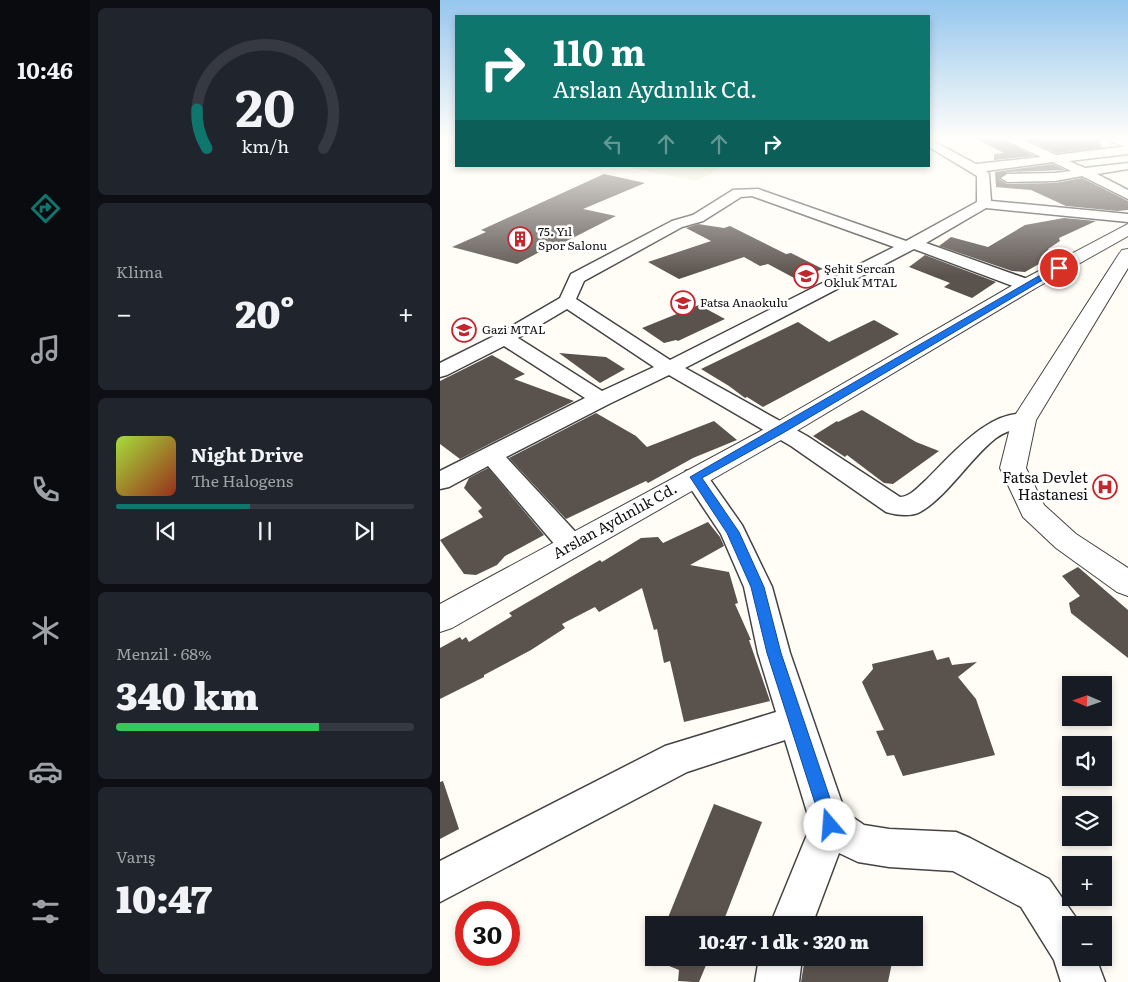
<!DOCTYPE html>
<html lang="tr">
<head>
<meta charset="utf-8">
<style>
  body { margin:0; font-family:Literata,serif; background:#20242c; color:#f1f3f6; height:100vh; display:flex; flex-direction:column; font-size:19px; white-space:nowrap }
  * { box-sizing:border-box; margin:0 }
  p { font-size:16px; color:#9ea1a6 }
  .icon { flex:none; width:28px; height:28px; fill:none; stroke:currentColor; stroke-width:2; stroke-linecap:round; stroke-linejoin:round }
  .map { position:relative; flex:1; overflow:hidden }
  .side { display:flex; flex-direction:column; gap:8px; padding:8px; background:#0d0f14; width:350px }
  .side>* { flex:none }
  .banner { position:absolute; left:15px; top:15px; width:475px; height:152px; border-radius:0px; box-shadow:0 2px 8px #0003; background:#0f766e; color:#fff; overflow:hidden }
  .needle { width:32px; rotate:272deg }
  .buttons { position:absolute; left:622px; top:676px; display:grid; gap:10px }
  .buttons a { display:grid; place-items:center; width:50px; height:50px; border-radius:0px; background:#171b24; box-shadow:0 2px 8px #0003; font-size:25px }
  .speed { position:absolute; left:15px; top:901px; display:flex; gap:10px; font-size:25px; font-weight:700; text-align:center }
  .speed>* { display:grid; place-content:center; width:65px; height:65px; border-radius:50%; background:#171b24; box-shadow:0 2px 8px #0003; line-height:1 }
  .speed .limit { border:8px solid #d22; background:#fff; color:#111 }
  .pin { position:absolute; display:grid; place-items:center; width:42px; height:42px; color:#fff; margin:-21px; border:2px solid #fff; border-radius:50%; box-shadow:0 1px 5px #0007 }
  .me { position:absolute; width:55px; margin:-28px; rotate:342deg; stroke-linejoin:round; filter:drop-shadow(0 0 4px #0008) }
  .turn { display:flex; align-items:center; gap:18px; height:105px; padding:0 15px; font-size:22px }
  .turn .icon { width:65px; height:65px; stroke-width:2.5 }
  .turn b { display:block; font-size:35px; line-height:42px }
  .lanes { display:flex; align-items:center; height:48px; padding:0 15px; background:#0003; justify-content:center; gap:25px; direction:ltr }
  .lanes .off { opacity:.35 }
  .big { font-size:38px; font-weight:800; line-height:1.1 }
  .side .widget { flex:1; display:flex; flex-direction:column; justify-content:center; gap:8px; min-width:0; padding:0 18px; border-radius:8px; background:#20242c }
  .side .dial { align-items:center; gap:0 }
  .dial svg { height:130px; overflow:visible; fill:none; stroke:#363941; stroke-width:7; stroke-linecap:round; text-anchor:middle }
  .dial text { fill:#f1f3f6; stroke:none }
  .song { display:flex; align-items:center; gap:15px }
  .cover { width:60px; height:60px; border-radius:8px; background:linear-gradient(135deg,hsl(80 70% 55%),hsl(10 70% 35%)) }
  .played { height:5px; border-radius:2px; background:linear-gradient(90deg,#0f766e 45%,#363941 45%) }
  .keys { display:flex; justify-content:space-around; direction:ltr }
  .heat { display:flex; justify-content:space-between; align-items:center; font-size:28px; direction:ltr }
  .charge { height:8px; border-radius:4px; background:linear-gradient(90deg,#34c759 68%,#363941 0) }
  .trip { position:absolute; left:205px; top:916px; width:278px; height:50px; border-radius:0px; background:#171b24; box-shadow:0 2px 8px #0003; font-weight:800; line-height:50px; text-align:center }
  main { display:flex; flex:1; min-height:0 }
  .dock { display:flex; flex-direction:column; width:90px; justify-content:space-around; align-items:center; background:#090b0e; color:#9ea1a6 }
  .dock .icon { width:35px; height:35px }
  .dock .active { color:#0f766e }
  .dock b { font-size:22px; color:#f1f3f6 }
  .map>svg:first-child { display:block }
</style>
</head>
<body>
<main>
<nav class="dock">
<b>10:46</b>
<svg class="icon active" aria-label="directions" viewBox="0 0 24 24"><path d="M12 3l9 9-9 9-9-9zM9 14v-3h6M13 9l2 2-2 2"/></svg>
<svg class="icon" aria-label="music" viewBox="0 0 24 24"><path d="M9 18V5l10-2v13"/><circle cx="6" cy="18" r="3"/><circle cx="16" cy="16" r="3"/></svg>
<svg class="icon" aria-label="phone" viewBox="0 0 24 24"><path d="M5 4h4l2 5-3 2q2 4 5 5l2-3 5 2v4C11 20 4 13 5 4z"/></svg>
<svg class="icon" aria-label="climate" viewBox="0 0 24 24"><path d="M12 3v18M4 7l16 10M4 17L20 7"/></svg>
<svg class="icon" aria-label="car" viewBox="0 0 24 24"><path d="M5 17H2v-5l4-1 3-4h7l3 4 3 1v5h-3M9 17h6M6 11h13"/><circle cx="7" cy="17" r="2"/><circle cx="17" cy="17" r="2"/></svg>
<svg class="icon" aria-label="filters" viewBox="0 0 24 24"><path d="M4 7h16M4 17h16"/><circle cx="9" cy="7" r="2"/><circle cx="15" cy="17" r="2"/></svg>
</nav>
<section class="side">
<div class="widget dial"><svg viewBox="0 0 100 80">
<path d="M14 69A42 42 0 1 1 86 69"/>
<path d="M14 69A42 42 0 0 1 8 45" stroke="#0f766e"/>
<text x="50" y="56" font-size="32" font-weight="700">20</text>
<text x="50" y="72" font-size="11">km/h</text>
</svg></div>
<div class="widget"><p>Klima</p>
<div class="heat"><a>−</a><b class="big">20°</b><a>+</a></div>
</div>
<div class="widget">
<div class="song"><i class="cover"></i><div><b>Night Drive</b><p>The Halogens</p></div></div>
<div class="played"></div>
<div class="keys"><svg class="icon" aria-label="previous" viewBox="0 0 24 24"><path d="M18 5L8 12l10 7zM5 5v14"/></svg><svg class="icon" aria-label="pause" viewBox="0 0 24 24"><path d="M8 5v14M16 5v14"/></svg><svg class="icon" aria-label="next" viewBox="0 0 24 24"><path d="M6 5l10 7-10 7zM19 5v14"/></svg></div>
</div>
<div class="widget"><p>Menzil · 68%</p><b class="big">340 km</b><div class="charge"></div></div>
<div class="widget"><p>Varış</p><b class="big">10:47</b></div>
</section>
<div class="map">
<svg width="688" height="982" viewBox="0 0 688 982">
  <rect width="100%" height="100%" fill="#fffdf5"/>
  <path fill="#e6f2cf" d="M183,166H284L256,181Z"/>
  <g fill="#5a524d">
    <path d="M534,138H559L594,156L554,160V154L564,153Z"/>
    <path d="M584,138H660L661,148L616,153Z"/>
    <path d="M613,164L625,170L567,172L559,179L567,184L615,183L642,178L688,201V210L677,211L626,206L591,190L556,187L555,172Z"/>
    <path d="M164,174L205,183L143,209L176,216L113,248L109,247L77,264L12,247L46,232L41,230Z"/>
    <path d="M624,218L656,221L619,238L620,241L608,249L613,256L585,272L572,271L499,246L511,237L548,247L585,225Z"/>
    <path d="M258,224L284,228L290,226L346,254L351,253L383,269L356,279L328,264L320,266L304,257L239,279L208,262L271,241L246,228Z"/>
    <path d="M485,255L556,282L532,298L504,287L510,283L469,267Z"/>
    <path d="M259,305L285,319L238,341L236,340L224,343L202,328Z"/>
    <path d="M434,320L459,334L323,407L307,397L305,398L289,386L261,369L358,322L389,342Z"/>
    <path d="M119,353L166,357L185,369L160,383Z"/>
    <path d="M52,355L85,374L74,379L134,401L20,459L0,444V381Z"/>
    <path d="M422,410L476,442L499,451L453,484L444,483L407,455L405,457L373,436L397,421L398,422Z"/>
    <path d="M156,413L196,436L207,447L274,421L297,440L253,458L208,483L206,481L126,519L69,458Z"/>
    <path d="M48,468L104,535L65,556L57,565L36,575L24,574L0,540L43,517L38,511L42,508L24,488L29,478Z"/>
    <path d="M268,522L280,537L284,546L250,565L289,572L298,603L295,604L311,640H309L330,701L244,722L230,661L224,663L217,629L214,630L202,588L159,612L155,607L122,624L125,628L91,650L44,675V677L0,699V648L20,637L22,640L26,637L29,642L72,616L69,613L160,560L162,562L201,538L218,537L223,543Z"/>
    <path d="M638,567L688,610V658L631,613L629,603L640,596L622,576Z"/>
    <path d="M493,650L497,660L509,657L512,665L537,662L518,677L536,699L555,755L463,776L454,755L447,756L436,731L444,730L422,682L433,669L432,664Z"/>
    <path d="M3,781L19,829L0,839V782Z"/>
    <path d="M274,804L322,822L282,925H225Z"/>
    <path d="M214,954V958H269L259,982H253L238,981L239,970L212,959Z"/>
    <path d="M365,958H453L448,982H361Z"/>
  </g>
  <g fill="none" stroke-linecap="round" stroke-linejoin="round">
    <g stroke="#444" stroke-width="3">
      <g id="minor">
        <path d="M561,138H579L616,155L688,146V154L629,161L645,168L688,163V169L657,174L688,190V199L642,176L615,181L567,182L561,178L567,174L615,173L631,171L613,162L546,171L549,174L551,201L688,214V222L546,208L486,243L593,281L595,285L593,289H581L474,249L245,368L367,436L460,497C470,497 478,487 485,481C511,456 552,405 592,415L595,420L592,425C579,428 567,430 556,438C531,457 507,497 480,512C471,517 456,515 446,512L351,446L229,375L169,404L66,457L142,539L146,546L142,553L132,556L122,553L48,466L9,487L0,489V471L145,398L64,346L7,375L0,377V363L58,334L120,298L131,274L232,221L253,215L293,190L318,189L466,241L537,202V176L489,147V139L536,164L601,157ZM312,196L454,247L230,360L136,299L144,281L242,227L263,221L301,197ZM127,309L214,367L162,391L78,338Z"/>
        <path d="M255,469L264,471L302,525L332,587L350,653L405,812L424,825L449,829L516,832L530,838L609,879L641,925H631V958H656L665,982H621L614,960L581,907L513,871L449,867L418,862L399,853L372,925H330L371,825L345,740L247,772L0,902V861L225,746L336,712L318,653L304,587L281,534L243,477L246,471Z"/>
        <path d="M319,958H362L359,982H315Z"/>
      </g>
    </g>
    <g stroke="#444" stroke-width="2">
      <g id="tertiary">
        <path d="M667,138L688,140V148L669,141Z"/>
        <path d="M688,224V236L594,289L348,436L12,628L0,632V604L330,426L580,281Z"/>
        <path d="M688,249V268L596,420L586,468L604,505L636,534L688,568V596L677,592L616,548L583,517L560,468L572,420L679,254L682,250Z"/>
      </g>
    </g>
    <use href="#minor" fill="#fff" fill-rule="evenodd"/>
    <use href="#tertiary" fill="#fff" fill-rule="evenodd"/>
  </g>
  <linearGradient id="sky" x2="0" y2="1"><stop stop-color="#95c6ee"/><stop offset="0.5" stop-color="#fffefa"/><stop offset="1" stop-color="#fffefa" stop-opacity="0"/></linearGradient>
  <rect width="688" height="276" fill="url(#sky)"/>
  <path fill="#1a73e8" stroke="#114b97" d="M616,266L623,268L343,433L262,478L299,532L324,587L341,653L399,825L396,831L390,834L384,831L382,825L327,653L311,587L287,533L250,477Z"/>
  <defs>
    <g id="building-ring" transform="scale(1.25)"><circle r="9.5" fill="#fff" stroke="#c4262e" stroke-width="1.5"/><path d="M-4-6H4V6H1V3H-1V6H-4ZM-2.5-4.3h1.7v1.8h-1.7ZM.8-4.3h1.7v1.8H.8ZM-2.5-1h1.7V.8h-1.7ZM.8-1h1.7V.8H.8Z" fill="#c4262e"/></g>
    <g id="school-ring" transform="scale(1.25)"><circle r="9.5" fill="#fff" stroke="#c4262e" stroke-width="1.5"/><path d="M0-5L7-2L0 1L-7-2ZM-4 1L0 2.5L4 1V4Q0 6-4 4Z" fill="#c4262e"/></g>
    <g id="hospital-ring" transform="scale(1.25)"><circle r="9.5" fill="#fff" stroke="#c4262e" stroke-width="1.5"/><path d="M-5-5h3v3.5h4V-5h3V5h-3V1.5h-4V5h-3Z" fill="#c4262e"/></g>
  </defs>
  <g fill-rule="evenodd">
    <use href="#building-ring" x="80" y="239"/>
    <use href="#school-ring" x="366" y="276"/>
    <use href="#school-ring" x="243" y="303"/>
    <use href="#school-ring" x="24" y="330"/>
    <use href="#hospital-ring" x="665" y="487"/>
  </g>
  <g text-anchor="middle" stroke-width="5" stroke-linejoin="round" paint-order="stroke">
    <g font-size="12" fill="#111" stroke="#fff" text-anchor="start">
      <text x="98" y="236">75. Yıl<tspan x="98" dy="14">Spor Salonu</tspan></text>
      <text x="384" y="273">Şehit Sercan<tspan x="384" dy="14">Okluk MTAL</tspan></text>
      <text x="260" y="307">Fatsa Anaokulu</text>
      <text x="42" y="334">Gazi MTAL</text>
    </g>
    <g font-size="15" fill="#111" stroke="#fff" text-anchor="end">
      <text x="648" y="483">Fatsa Devlet<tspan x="648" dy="17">Hastanesi</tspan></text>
    </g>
    <g font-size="15" fill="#111" stroke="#fff">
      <text transform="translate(175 521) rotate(-29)" y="5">Arslan Aydınlık Cd.</text>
    </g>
  </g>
</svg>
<div class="buttons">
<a><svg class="needle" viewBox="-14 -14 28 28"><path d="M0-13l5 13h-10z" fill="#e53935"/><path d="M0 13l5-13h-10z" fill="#9ea1a6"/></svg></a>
<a><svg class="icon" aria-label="sound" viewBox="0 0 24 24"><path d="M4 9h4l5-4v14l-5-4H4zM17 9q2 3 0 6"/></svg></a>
<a><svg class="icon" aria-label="layers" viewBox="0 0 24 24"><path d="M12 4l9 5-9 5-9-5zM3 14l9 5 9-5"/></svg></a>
<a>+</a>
<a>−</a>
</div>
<div class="speed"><div class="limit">30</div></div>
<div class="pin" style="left:619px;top:268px;background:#d93025"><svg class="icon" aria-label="arrive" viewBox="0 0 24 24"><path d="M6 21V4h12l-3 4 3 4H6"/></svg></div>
<svg class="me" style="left:390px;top:825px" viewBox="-20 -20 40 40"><circle r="19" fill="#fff"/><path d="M0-13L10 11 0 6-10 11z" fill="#1a73e8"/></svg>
<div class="trip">10:47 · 1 dk · 320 m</div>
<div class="banner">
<div class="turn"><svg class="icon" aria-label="right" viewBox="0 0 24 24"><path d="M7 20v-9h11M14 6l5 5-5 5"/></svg><div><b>110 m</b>Arslan Aydınlık Cd.</div></div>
<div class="lanes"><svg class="icon off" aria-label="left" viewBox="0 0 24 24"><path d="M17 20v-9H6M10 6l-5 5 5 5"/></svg><svg class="icon off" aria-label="ahead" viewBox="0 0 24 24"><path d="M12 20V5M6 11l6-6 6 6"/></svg><svg class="icon off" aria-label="ahead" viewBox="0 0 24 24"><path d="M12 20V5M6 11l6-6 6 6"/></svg><svg class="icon" aria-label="right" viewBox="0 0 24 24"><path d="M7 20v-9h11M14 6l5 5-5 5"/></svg></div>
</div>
</div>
</main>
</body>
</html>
